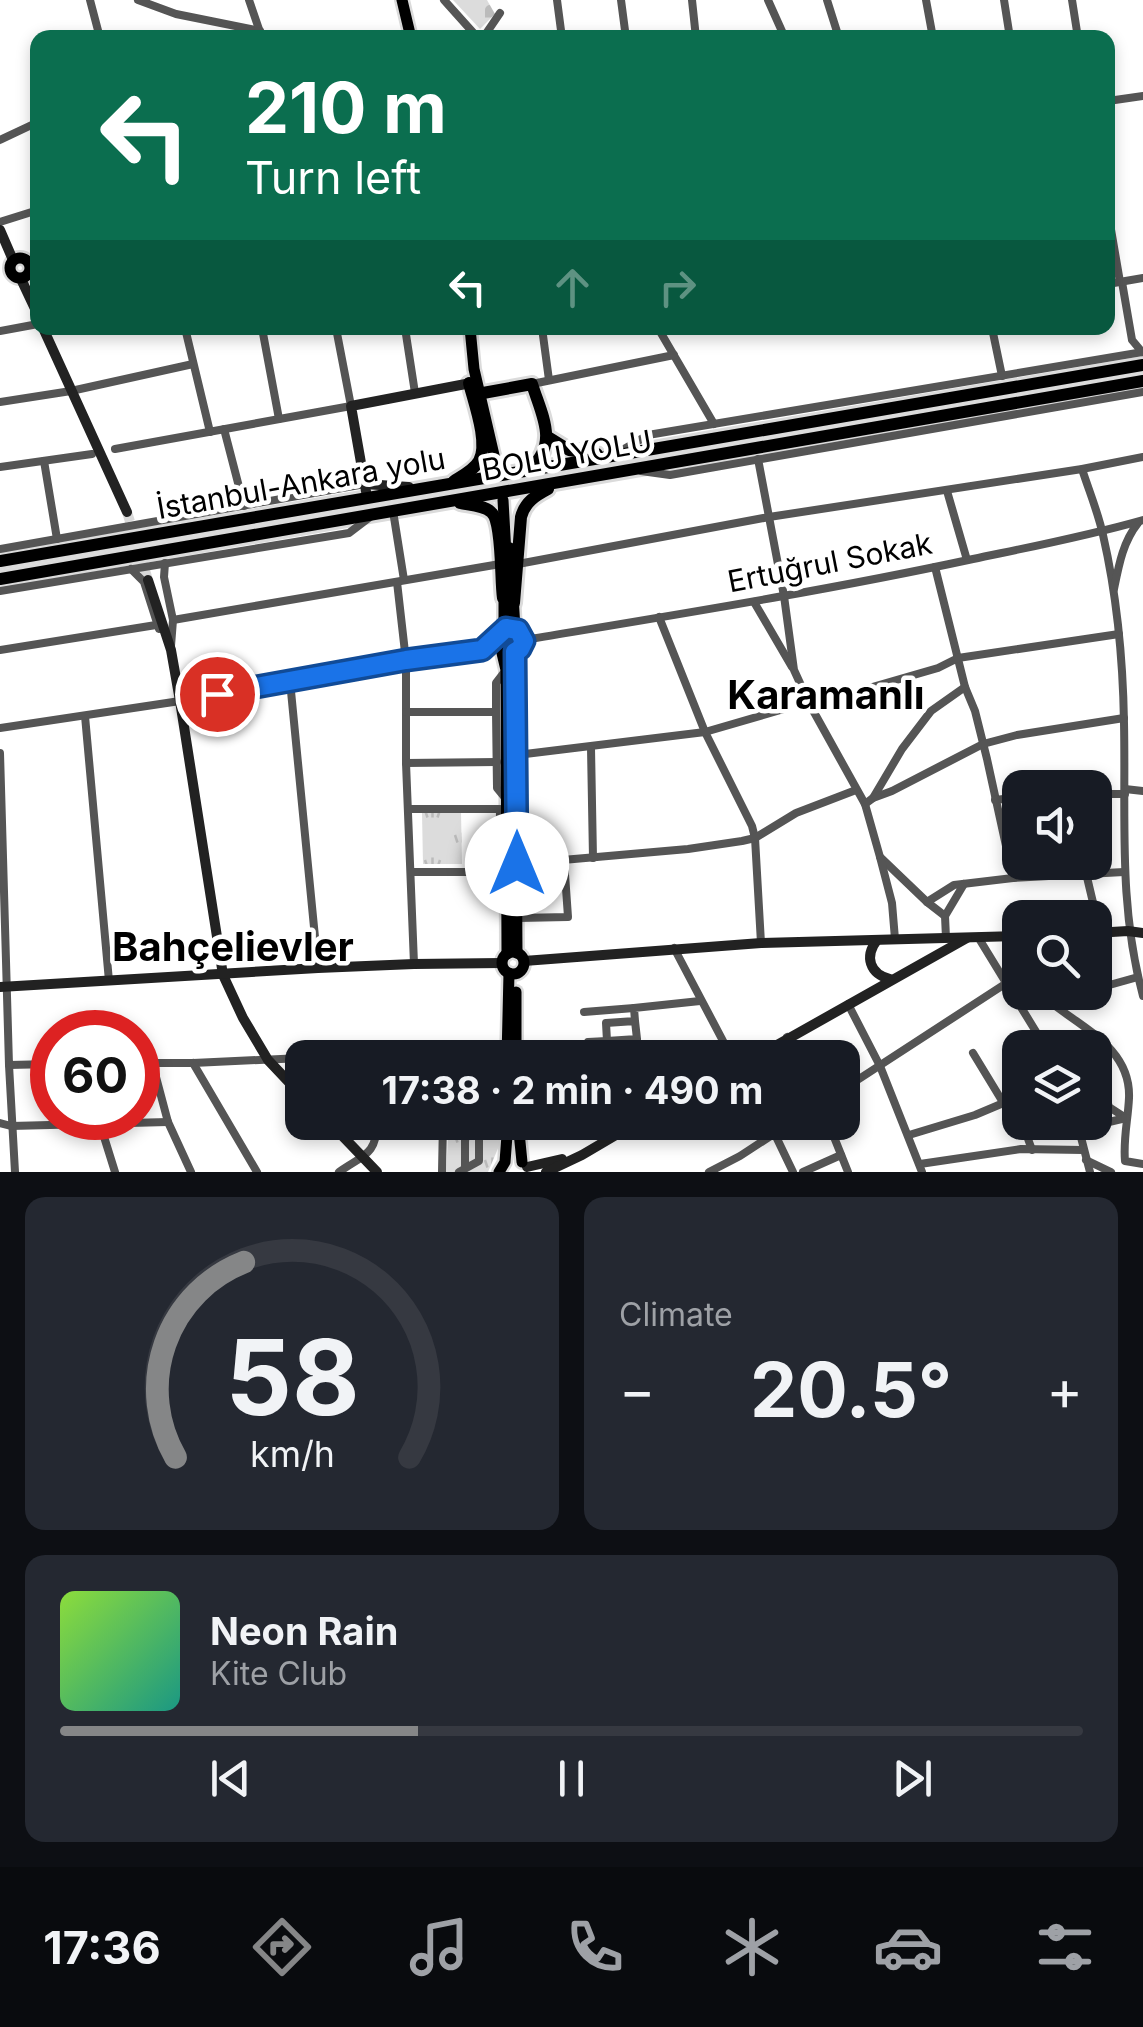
<!DOCTYPE html>
<html lang="en">
<head>
<meta charset="utf-8">
<style>
  body { margin:0; font-family:Inter,sans-serif; background:#242831; color:#f1f3f6; height:100vh; display:flex; flex-direction:column; font-size:38px; white-space:nowrap }
  * { box-sizing:border-box; margin:0 }
  p { font-size:32px; color:#9ea1a6 }
  .icon { flex:none; width:55px; height:55px; fill:none; stroke:currentColor; stroke-width:2; stroke-linecap:round; stroke-linejoin:round }
  .map { position:relative; height:1172px; overflow:hidden }
  .side { display:flex; flex-direction:column; gap:25px; padding:25px; background:#0d0f14; flex:1 }
  .side>* { flex:none }
  .banner { position:absolute; left:30px; top:30px; width:1085px; height:305px; border-radius:20px; box-shadow:0 5px 15px #0003; background:#0b6e4f; color:#fff; overflow:hidden }
  .buttons { position:absolute; left:1002px; top:770px; display:grid; gap:20px }
  .buttons a { display:grid; place-items:center; width:110px; height:110px; border-radius:20px; background:#171b24; box-shadow:0 5px 15px #0003; font-size:50px }
  .speed { position:absolute; left:30px; top:1010px; display:flex; gap:20px; font-size:50px; font-weight:700; text-align:center }
  .speed>* { display:grid; place-content:center; width:130px; height:130px; border-radius:50%; background:#171b24; box-shadow:0 5px 15px #0003; line-height:1 }
  .speed .limit { border:15px solid #d22; background:#fff; color:#111 }
  .pin { position:absolute; display:grid; place-items:center; width:85px; height:85px; color:#fff; margin:-42px; border:5px solid #fff; border-radius:50%; box-shadow:0 2px 10px #0007 }
  .me { position:absolute; width:110px; margin:-55px; rotate:0deg; stroke-linejoin:round; filter:drop-shadow(0 0 8px #0008) }
  .turn { display:flex; align-items:center; gap:35px; height:210px; padding:0 50px; font-size:45px }
  .turn .icon { width:130px; height:130px; stroke-width:2.5 }
  .turn b { display:block; font-size:70px; line-height:85px }
  .lanes { display:flex; align-items:center; height:95px; padding:0 50px; background:#0003; justify-content:center; gap:50px; direction:ltr }
  .lanes .off { opacity:.35 }
  .big { font-size:75px; font-weight:700; line-height:1.1 }
  .side .tile { flex:1; display:flex; flex-direction:column; justify-content:center; gap:15px; min-width:0; padding:0 35px; border-radius:20px; background:#242831 }
  .side .dial { align-items:center; gap:0 }
  .dial svg { height:260px; overflow:visible; fill:none; stroke:#363941; stroke-width:7; stroke-linecap:round; text-anchor:middle }
  .dial text { fill:#f1f3f6; stroke:none }
  .song { display:flex; align-items:center; gap:30px }
  .cover { width:120px; height:120px; border-radius:15px; background:linear-gradient(135deg,hsl(90 70% 55%),hsl(170 70% 35%)) }
  .played { height:10px; border-radius:5px; background:linear-gradient(90deg,#858687 35%,#363941 35%) }
  .keys { display:flex; justify-content:space-around; direction:ltr }
  .heat { display:flex; justify-content:space-between; align-items:center; font-size:55px; direction:ltr }
  .side .tiles { flex:1; display:grid; gap:25px; grid-template-columns:1fr 1fr }
  .tile:last-child { grid-column:span 2 }
  .trip { position:absolute; left:285px; top:1040px; width:575px; height:100px; border-radius:20px; background:#171b24; box-shadow:0 5px 15px #0003; font-weight:700; line-height:100px; text-align:center }
  .menu { display:flex; height:160px; justify-content:space-around; align-items:center; background:#090b0e; color:#9ea1a6 }
  .menu .icon { width:70px; height:70px }
  .menu .current { color:#858687 }
  .menu b { font-size:45px; color:#f1f3f6 }
  .map>svg:first-child { display:block }
</style>
</head>
<body>
<div class="map">
<svg width="1143" height="1172" viewBox="0 0 1143 1172">
  <defs>
    <pattern id="cemetery-stones" width="16" height="16" patternUnits="userSpaceOnUse" patternTransform="scale(2.5)"><rect width="16" height="16" fill="#dcdcdc"/><path d="M2 7V4a2 2 0 0 1 4 0v3zM10 15v-3a2 2 0 0 1 4 0v3z" fill="#bbb"/></pattern>
    <pattern id="park-tufts" width="24" height="20" patternUnits="userSpaceOnUse" patternTransform="scale(2.5)"><rect width="24" height="20" fill="#dcdcdc"/><path d="M3 7l-1-3M5 7V3M7 7l1-3M15 17l-1-3M17 17v-4M19 17l1-3" fill="none" stroke="#bbb"/></pattern>
  </defs>
  <rect width="100%" height="100%" fill="#fff"/>
  <path fill="url(#cemetery-stones)" d="M453,0H487L495,14L480,29Z"/>
  <g fill="url(#park-tufts)">
    <path d="M461,812L462,864H423L422,813Z"/>
    <path d="M449,1123H500L499,1146L488,1172H446Z"/>
  </g>
  <g fill="none" stroke-linecap="round" stroke-linejoin="round">
    <path stroke="#d9d9d9" stroke-width="10" stroke-dasharray="10 5" stroke-linecap="butt" d="M127,512L148,580"/>
    <g stroke="#dbdbdb" stroke-width="16">
      <g id="primary">
        <path d="M402,0L411,38"/>
        <circle cx="20" cy="268" r="10"/>
        <path d="M470,328L474,369L497,468"/>
        <path d="M503,500L506,554"/>
        <path d="M510,548L515,628"/>
        <circle cx="511" cy="640" r="13"/>
        <path d="M501,632L504,625V593"/>
        <path d="M501,649L506,670L507,954"/>
        <path d="M515,652L517,953"/>
        <circle cx="513" cy="963" r="11"/>
        <path d="M507,1058L509,973"/>
        <path d="M516,1058V992"/>
        <path d="M518,1122L522,1162"/>
        <path d="M499,1172L505,1162L508,1122"/>
      </g>
    </g>
    <g stroke="#dbdbdb" stroke-width="18">
      <g id="trunk">
        <path d="M483,393L532,384C542,416 559,443 530,469"/>
        <path d="M548,437L569,450L597,454"/>
        <path d="M454,481C462,476 474,470 479,461C489,443 474,403 469,383"/>
        <path d="M460,503C469,505 483,505 491,512C503,522 500,579 503,598"/>
        <path d="M0,561L1143,365"/>
        <path d="M0,579L1143,381"/>
        <path d="M514,603L521,517C525,502 535,496 548,489"/>
      </g>
    </g>
    <g stroke="#555" stroke-width="8">
      <path d="M90,0L100,38"/>
      <path d="M138,0L176,14L260,31"/>
      <path d="M249,0L262,38"/>
      <path d="M444,0L478,38"/>
      <path d="M557,0L562,38"/>
      <path d="M621,0L626,38"/>
      <path d="M692,0L696,38"/>
      <path d="M768,0L785,38"/>
      <path d="M827,0L839,38"/>
      <path d="M926,0L933,38"/>
      <path d="M1004,0L1010,38"/>
      <path d="M1072,0L1078,38"/>
      <path d="M483,38L500,13"/>
      <path d="M1108,101L1143,96"/>
      <path d="M0,140L38,122"/>
      <path d="M1108,212L1120,282"/>
      <path d="M0,222L38,210"/>
      <path d="M1122,282L1132,340L1142,352"/>
      <path d="M1108,284L1143,278"/>
      <path d="M185,328L210,432"/>
      <path d="M262,328L279,419"/>
      <path d="M405,328L415,393"/>
      <path d="M542,328L549,380"/>
      <path d="M658,328L714,424"/>
      <path d="M992,328L1002,376"/>
      <path d="M0,331L38,324"/>
      <path d="M532,384L674,355"/>
      <path d="M0,402L71,391L193,364"/>
      <path d="M224,429L244,506"/>
      <path d="M115,449L351,406L336,328"/>
      <path d="M619,452L648,435L1143,352"/>
      <path d="M758,459L784,596L794,670L810,705L865,804L880,857L927,902L945,916L946,938"/>
      <path d="M44,461L57,539"/>
      <path d="M0,467L92,454"/>
      <path d="M1082,469C1089,491 1098,512 1103,535C1117,596 1123,660 1124,723C1126,816 1118,905 1143,996"/>
      <path d="M641,471L670,475L1143,392"/>
      <path d="M947,491L967,560"/>
      <path d="M393,511L404,580"/>
      <path d="M0,549L365,484"/>
      <path d="M165,563L164,577L173,620L171,646"/>
      <path d="M518,564L769,517L1082,469L1143,457"/>
      <path d="M935,567L965,687L975,711L987,759L1013,878"/>
      <path d="M131,569L144,582L159,629"/>
      <path d="M397,582L406,661V763L414,964"/>
      <path d="M1114,589C1119,564 1123,542 1138,523"/>
      <path d="M0,591L349,533L370,517"/>
      <path d="M754,602L792,667"/>
      <path d="M659,617L705,732L752,826L755,838L761,943"/>
      <path d="M173,620L500,564"/>
      <path d="M501,632L482,649H501"/>
      <path d="M524,640C674,615 824,591 973,559C1030,547 1087,536 1143,520"/>
      <path d="M0,650L156,625"/>
      <path d="M290,681L318,968"/>
      <path d="M810,705L938,668L958,658L1119,634"/>
      <path d="M406,712H496"/>
      <path d="M85,716L109,981"/>
      <path d="M0,728L180,701L406,661L482,649"/>
      <path d="M591,748L593,858"/>
      <path d="M0,753L9,1065L52,1064"/>
      <path d="M517,755L705,732L784,709"/>
      <path d="M406,763L497,762"/>
      <path d="M1125,789L1143,791"/>
      <path d="M1095,794H1125"/>
      <path d="M873,798L902,749L931,711L965,687"/>
      <path d="M506,799L497,788L496,712V683L506,670"/>
      <path d="M995,800L1020,797"/>
      <path d="M865,804L873,798L892,791L983,744L1017,735L1124,718"/>
      <path d="M409,809H500L499,888L507,893"/>
      <path d="M880,857L892,903L895,939"/>
      <path d="M517,864L688,849L742,841L755,838L796,813L856,790"/>
      <path d="M412,872H500"/>
      <path d="M1086,873L1100,932"/>
      <path d="M927,902L954,885L1013,878L1124,872"/>
      <path d="M945,916L964,884"/>
      <path d="M518,918L568,917L564,860"/>
      <path d="M978,937L1046,1048"/>
      <path d="M674,948L732,1058"/>
      <path d="M1095,989L1138,977"/>
      <path d="M1049,1001L1082,992"/>
      <path d="M848,1004L880,1066L922,1172"/>
      <path d="M1023,1006L1049,1001C1082,1028 1131,1048 1129,1098C1128,1120 1123,1139 1125,1161L1143,1164"/>
      <path d="M584,1012L634,1008"/>
      <path d="M635,1021L637,1039L607,1041L606,1023L635,1021L634,1008L700,1001"/>
      <path d="M787,1037L797,1058"/>
      <path d="M588,1042L607,1041"/>
      <path d="M973,1053L1004,1104"/>
      <path d="M312,1058L507,1050"/>
      <path d="M152,1062L168,1122L191,1172"/>
      <path d="M138,1063H193L302,1058"/>
      <path d="M193,1063L257,1172"/>
      <path d="M9,1065L15,1172"/>
      <path d="M1098,1072L1109,1107L1126,1118"/>
      <path d="M842,1090L1005,984"/>
      <path d="M1014,1100L1020,1117"/>
      <path d="M769,1122L793,1172"/>
      <path d="M828,1122L848,1172"/>
      <path d="M1022,1122L1032,1150"/>
      <path d="M1077,1122L1090,1172"/>
      <path d="M0,1123L11,1126L168,1122"/>
      <path d="M100,1124L115,1172"/>
      <path d="M1079,1129L1126,1118"/>
      <path d="M909,1135L975,1115L1020,1096"/>
      <path d="M1086,1160L1111,1172"/>
      <path d="M920,1164L1021,1149L1083,1150"/>
      <path d="M339,1172C363,1155 377,1155 377,1122"/>
      <path d="M442,1172L443,1122"/>
      <path d="M459,1172L479,1161V1136H465V1168"/>
      <path d="M709,1172L740,1156L792,1122"/>
      <path d="M803,1172L841,1155"/>
    </g>
    <g stroke="#222" stroke-width="10">
      <path d="M0,230L13,260"/>
      <path d="M21,279L38,315"/>
      <path d="M43,328L127,512"/>
      <path d="M365,484L409,487"/>
      <path d="M367,497L351,406L476,382"/>
      <path d="M148,580L171,650L180,701L223,975L243,1018L268,1060L302,1096"/>
      <path d="M1095,933L1128,931L1143,933"/>
      <path d="M877,940C864,957 870,974 890,979"/>
      <path d="M524,961L761,943L1020,936"/>
      <path d="M0,987L318,968L414,964L502,963"/>
      <path d="M754,1058L967,938"/>
      <path d="M329,1122L377,1172"/>
      <path d="M527,1167L562,1159"/>
      <path d="M546,1172L582,1155L638,1122"/>
    </g>
    <use href="#primary" stroke="#000" stroke-width="11"/>
    <use href="#trunk" stroke="#000" stroke-width="12"/>
  </g>
  <g fill="none" stroke-linecap="round" stroke-linejoin="round">
    <g stroke="#114b97" stroke-width="25">
      <path id="route" d="M217,694L406,660L482,650L506,628L518,630L524,641L520,649L515,652L517,864"/>
    </g>
    <use href="#route" stroke="#1a73e8" stroke-width="18"/>
  </g>
  <g text-anchor="middle" stroke-width="9" stroke-linejoin="round" paint-order="stroke">
    <g font-size="30" fill="#000" stroke="#fff">
      <text transform="translate(567 456) rotate(-10)" y="10">BOLU YOLU</text>
      <text transform="translate(301 484) rotate(-10)" y="10">İstanbul-Ankara yolu</text>
      <text transform="translate(830 563) rotate(-11)" y="10">Ertuğrul Sokak</text>
    </g>
    <g font-size="40" font-weight="bold" fill="#000" stroke="#fff">
      <text x="826" y="709">Karamanlı</text>
      <text x="233" y="961">Bahçelievler</text>
    </g>
  </g>
</svg>
<div class="buttons">
<a><svg class="icon" aria-label="sound" viewBox="0 0 24 24"><path d="M4 9h4l5-4v14l-5-4H4zM17 9q2 3 0 6"/></svg></a>
<a><svg class="icon" aria-label="search" viewBox="0 0 24 24"><circle cx="10" cy="10" r="6"/><path d="M15 15l6 6"/></svg></a>
<a><svg class="icon" aria-label="layers" viewBox="0 0 24 24"><path d="M12 4l9 5-9 5-9-5zM3 14l9 5 9-5"/></svg></a>
</div>
<div class="speed"><div class="limit">60</div></div>
<div class="pin" style="left:217px;top:694px;background:#d93025"><svg class="icon" aria-label="arrive" viewBox="0 0 24 24"><path d="M6 21V4h12l-3 4 3 4H6"/></svg></div>
<svg class="me" style="left:517px;top:864px" viewBox="-20 -20 40 40"><circle r="19" fill="#fff"/><path d="M0-13L10 11 0 6-10 11z" fill="#1a73e8"/></svg>
<div class="trip">17:38 · 2 min · 490 m</div>
<div class="banner">
<div class="turn"><svg class="icon" aria-label="left" viewBox="0 0 24 24"><path d="M17 20v-9H6M10 6l-5 5 5 5"/></svg><div><b>210 m</b>Turn left</div></div>
<div class="lanes"><svg class="icon" aria-label="left" viewBox="0 0 24 24"><path d="M17 20v-9H6M10 6l-5 5 5 5"/></svg><svg class="icon off" aria-label="ahead" viewBox="0 0 24 24"><path d="M12 20V5M6 11l6-6 6 6"/></svg><svg class="icon off" aria-label="right" viewBox="0 0 24 24"><path d="M7 20v-9h11M14 6l5 5-5 5"/></svg></div>
</div>
</div>
<section class="side">
<div class="tiles">
<div class="tile dial"><svg viewBox="0 0 100 80">
<path d="M14 69A42 42 0 1 1 86 69"/>
<path d="M14 69A42 42 0 0 1 35 9" stroke="#858687"/>
<text x="50" y="56" font-size="32" font-weight="700">58</text>
<text x="50" y="72" font-size="11">km/h</text>
</svg></div>
<div class="tile"><p>Climate</p>
<div class="heat"><a>−</a><b class="big">20.5°</b><a>+</a></div>
</div>
<div class="tile">
<div class="song"><i class="cover"></i><div><b>Neon Rain</b><p>Kite Club</p></div></div>
<div class="played"></div>
<div class="keys"><svg class="icon" aria-label="previous" viewBox="0 0 24 24"><path d="M18 5L8 12l10 7zM5 5v14"/></svg><svg class="icon" aria-label="pause" viewBox="0 0 24 24"><path d="M8 5v14M16 5v14"/></svg><svg class="icon" aria-label="next" viewBox="0 0 24 24"><path d="M6 5l10 7-10 7zM19 5v14"/></svg></div>
</div>
</div>
</section>
<nav class="menu">
<b>17:36</b>
<svg class="icon current" aria-label="directions" viewBox="0 0 24 24"><path d="M12 3l9 9-9 9-9-9zM9 14v-3h6M13 9l2 2-2 2"/></svg>
<svg class="icon" aria-label="music" viewBox="0 0 24 24"><path d="M9 18V5l10-2v13"/><circle cx="6" cy="18" r="3"/><circle cx="16" cy="16" r="3"/></svg>
<svg class="icon" aria-label="phone" viewBox="0 0 24 24"><path d="M5 4h4l2 5-3 2q2 4 5 5l2-3 5 2v4C11 20 4 13 5 4z"/></svg>
<svg class="icon" aria-label="climate" viewBox="0 0 24 24"><path d="M12 3v18M4 7l16 10M4 17L20 7"/></svg>
<svg class="icon" aria-label="car" viewBox="0 0 24 24"><path d="M5 17H2v-5l4-1 3-4h7l3 4 3 1v5h-3M9 17h6M6 11h13"/><circle cx="7" cy="17" r="2"/><circle cx="17" cy="17" r="2"/></svg>
<svg class="icon" aria-label="filters" viewBox="0 0 24 24"><path d="M4 7h16M4 17h16"/><circle cx="9" cy="7" r="2"/><circle cx="15" cy="17" r="2"/></svg>
</nav>
</body>
</html>
